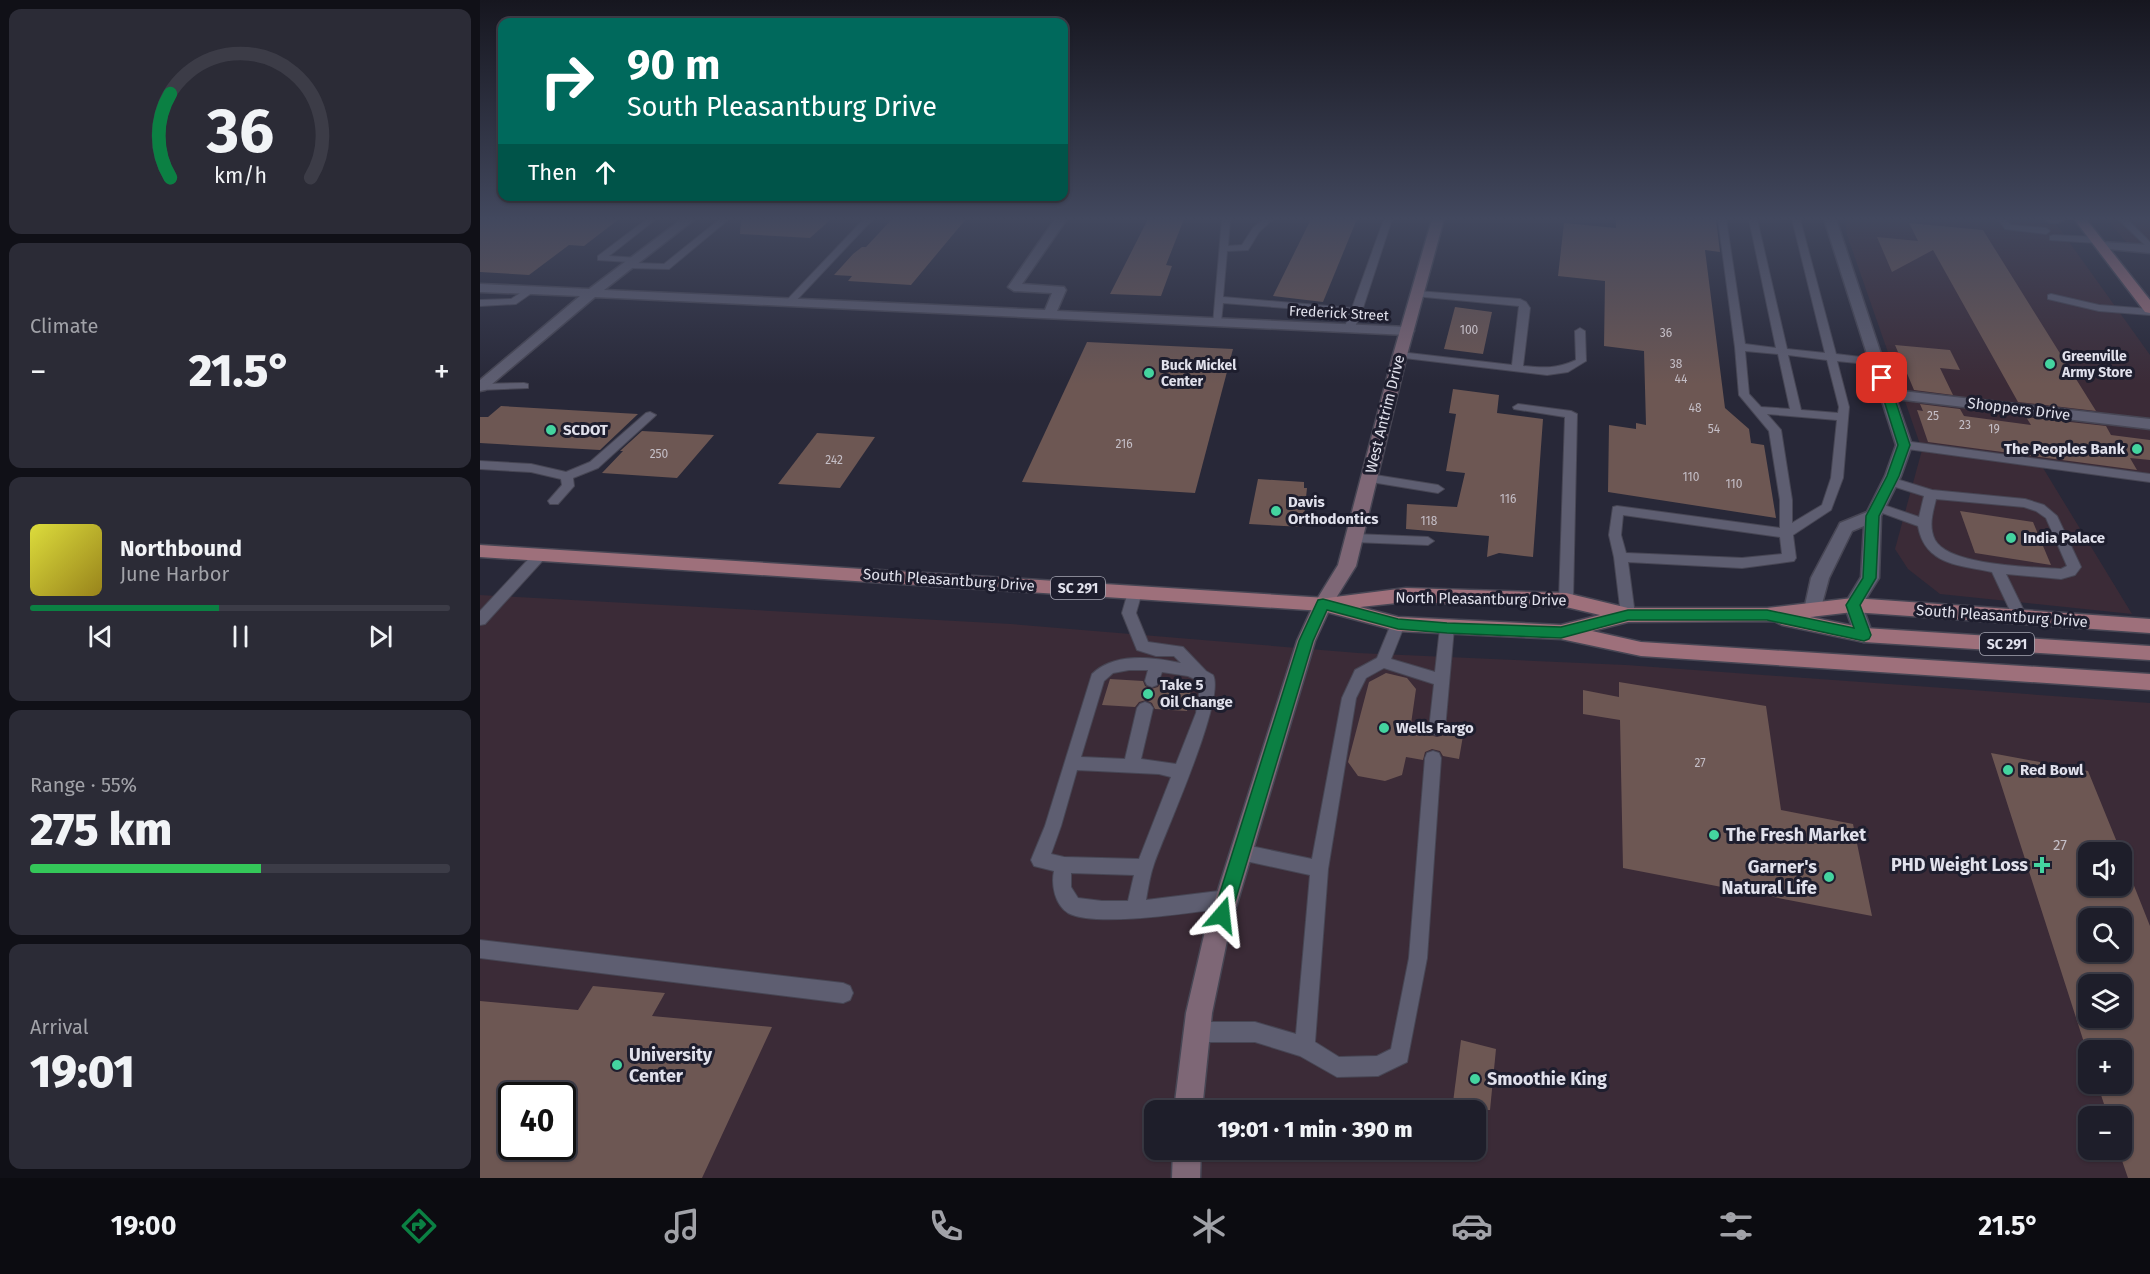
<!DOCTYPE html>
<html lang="en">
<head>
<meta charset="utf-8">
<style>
  body { margin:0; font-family:"Fira Sans",sans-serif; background:#2b2b36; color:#f1f3f6; height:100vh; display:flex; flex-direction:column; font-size:22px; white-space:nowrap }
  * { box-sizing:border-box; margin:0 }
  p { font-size:20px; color:#a1a2a8 }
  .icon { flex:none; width:33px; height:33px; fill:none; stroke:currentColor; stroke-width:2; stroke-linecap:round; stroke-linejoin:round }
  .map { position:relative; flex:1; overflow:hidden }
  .sheet { display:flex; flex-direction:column; gap:9px; padding:9px; background:#101017; width:480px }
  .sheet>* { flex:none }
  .banner { position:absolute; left:18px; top:18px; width:570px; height:183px; border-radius:12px; box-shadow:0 2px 4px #0004,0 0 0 2px #3c3c47; background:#00695c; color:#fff; overflow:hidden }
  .fabs { position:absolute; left:1598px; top:842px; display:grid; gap:12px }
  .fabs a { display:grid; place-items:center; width:54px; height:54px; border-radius:12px; background:#1e1e2a; box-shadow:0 2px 4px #0004,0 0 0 2px #3c3c47; font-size:30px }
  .speed { position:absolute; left:18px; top:1082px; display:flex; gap:12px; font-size:30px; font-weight:700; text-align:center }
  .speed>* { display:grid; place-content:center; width:78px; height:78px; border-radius:50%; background:#1e1e2a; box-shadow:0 2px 4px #0004,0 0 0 2px #3c3c47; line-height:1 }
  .speed .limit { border:3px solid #111; border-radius:9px; background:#fff; color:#111 }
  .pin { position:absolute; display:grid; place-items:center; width:51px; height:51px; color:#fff; margin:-26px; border-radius:12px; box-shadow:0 3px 9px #0006 }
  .me { position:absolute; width:66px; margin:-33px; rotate:17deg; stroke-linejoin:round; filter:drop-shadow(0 0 4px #0008) }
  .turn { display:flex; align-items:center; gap:21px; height:126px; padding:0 30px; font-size:27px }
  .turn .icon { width:78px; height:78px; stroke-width:2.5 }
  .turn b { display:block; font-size:42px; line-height:51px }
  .then { display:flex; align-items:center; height:57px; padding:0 30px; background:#0003; gap:12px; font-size:22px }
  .big { font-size:45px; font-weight:800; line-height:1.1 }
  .sheet .card { flex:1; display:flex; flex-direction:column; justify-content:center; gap:9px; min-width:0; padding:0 21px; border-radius:12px; background:#2b2b36 }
  .sheet .dial { align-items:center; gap:0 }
  .dial svg { height:156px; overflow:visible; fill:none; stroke:#3c3c47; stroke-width:7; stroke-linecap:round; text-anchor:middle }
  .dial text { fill:#f1f3f6; stroke:none }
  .song { display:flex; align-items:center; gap:18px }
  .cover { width:72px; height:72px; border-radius:9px; background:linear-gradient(135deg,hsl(60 70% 55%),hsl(50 70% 35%)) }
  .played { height:6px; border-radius:3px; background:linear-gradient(90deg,#0b8043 45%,#3c3c47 45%) }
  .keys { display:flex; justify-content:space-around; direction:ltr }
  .heat { display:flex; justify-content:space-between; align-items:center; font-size:33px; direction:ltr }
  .charge { height:9px; border-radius:4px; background:linear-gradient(90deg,#34c759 55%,#3c3c47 0) }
  .trip { position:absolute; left:664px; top:1100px; width:342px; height:60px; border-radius:12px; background:#1e1e2a; box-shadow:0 2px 4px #0004,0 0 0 2px #3c3c47; font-weight:800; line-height:60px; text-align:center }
  .tab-bar { display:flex; height:96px; justify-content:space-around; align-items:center; background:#0c0c11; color:#a1a2a8 }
  .tab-bar .icon { width:42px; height:42px }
  .tab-bar .on { color:#0b8043 }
  .tab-bar b { font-size:27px; color:#f1f3f6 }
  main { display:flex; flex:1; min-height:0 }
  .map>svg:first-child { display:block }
</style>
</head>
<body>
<main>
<section class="sheet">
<div class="card dial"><svg viewBox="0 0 100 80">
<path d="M14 69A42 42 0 1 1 86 69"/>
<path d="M14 69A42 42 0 0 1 14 26" stroke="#0b8043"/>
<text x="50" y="56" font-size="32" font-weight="700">36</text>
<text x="50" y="72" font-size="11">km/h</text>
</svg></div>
<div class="card"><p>Climate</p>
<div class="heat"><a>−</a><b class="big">21.5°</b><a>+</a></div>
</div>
<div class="card">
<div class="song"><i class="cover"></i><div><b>Northbound</b><p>June Harbor</p></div></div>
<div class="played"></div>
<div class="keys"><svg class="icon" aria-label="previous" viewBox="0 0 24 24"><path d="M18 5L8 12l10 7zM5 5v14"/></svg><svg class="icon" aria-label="pause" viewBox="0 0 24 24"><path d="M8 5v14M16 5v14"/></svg><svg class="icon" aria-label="next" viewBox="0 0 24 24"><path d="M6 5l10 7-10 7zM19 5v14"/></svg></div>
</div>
<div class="card"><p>Range · 55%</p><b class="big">275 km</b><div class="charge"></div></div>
<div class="card"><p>Arrival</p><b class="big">19:01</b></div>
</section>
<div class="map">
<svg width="1670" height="1178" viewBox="0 0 1670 1178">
  <rect width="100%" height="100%" fill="#282838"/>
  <g fill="#3b2b37" fill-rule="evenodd">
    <path d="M1365,219H1502L1577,225L1670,355V475L1560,463L1652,614L1460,594L1428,569L1415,549L1442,450L1367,235Z"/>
    <path d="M1627,219H1670V244L1646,242Z"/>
    <path d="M0,595L531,624L878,653L1146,665L1670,703V1178H0ZM1608,852H1641V885H1608ZM1608,918H1641V951H1608ZM1608,984H1641V1017H1608ZM1608,1050H1641V1083H1608ZM32,1095H82V1146H32ZM675,1110H996V1149H675ZM1608,1116H1641V1149H1608Z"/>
  </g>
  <g fill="#6d5753" fill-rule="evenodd">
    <path d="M0,219H139L104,246L89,245L49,275L0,272Z"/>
    <path d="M261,219H351L330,238L260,234Z"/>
    <path d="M412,219H486L431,285L368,281L372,276L354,275L373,254L382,247H386Z"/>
    <path d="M668,219H704L686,265L692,266L681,296L630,294Z"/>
    <path d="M831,219H877L843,302L793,296Z"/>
    <path d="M1136,219H1236L1240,252L1225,250L1245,408L1269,429L1271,443L1284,445L1296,518L1128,492L1129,425L1156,429V423L1166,425L1164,351L1124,346L1125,281L1078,276L1084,223L1136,228Z"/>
    <path d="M1429,223L1503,230L1616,411L1538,402L1453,250L1412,272L1397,237L1438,241Z"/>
    <path d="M975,307L1012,312L1003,354L964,349Z"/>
    <path d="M607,342L753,349L715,493L542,482Z"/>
    <path d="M1415,345L1470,350L1480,370L1460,368L1473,395L1434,390Z"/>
    <path d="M973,389L1019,395L1017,413L1063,419L1053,557L1019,553L1007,557L1009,536L926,529L927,504L977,507L985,473L966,471L976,414L969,413Z"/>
    <path d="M1440,404L1480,409L1484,416L1551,425L1546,417L1626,426L1631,435L1670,440V460L1650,458L1657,470L1448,442L1437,410L1443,411Z"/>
    <path d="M21,406L158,414L120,450L0,443V417H8Z"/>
    <path d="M162,431L234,435L197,478L122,473L143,451H140Z"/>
    <path d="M337,433L395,437L360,488L298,484Z"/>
    <path d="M778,479L824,482V488H827L823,527L769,524Z"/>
    <path d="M1480,511L1553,522L1571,565L1495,553Z"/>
    <path d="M906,673L927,678L936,689L930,731L947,730L950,735L957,737L964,735L967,728L984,730L979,759L963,756L960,751L952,749L945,752L943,760L926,757L922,775L905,781L878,776L868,762L889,682Z"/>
    <path d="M630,679L663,681L665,686L671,689L678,687L681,682L692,683L693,680L713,681L707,711L675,709L672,703L666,700L659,702L655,707L622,705Z"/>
    <path d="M1139,682L1286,706L1301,810L1373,824L1392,916L1143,868L1140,720L1103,714V690L1139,697Z"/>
    <path d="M1511,753L1608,771L1641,852H1608V885H1641V853L1670,926V1178H1648L1638,1149H1641V1116H1628L1617,1083H1641V1050H1608V1055ZM1608,918H1641V951H1608ZM1608,984H1641V1017H1608Z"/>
    <path d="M113,986L185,993L172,1016L292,1027L222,1178H0V1001L98,1010ZM32,1095H82V1146H32Z"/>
    <path d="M981,1040L1016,1049L1010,1110H972Z"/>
  </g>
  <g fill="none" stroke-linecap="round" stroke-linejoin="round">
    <g stroke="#474654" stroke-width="2">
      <g id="lane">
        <path d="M167,219H176L129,256L158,258L159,260L155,263L184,264L240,219H249L189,269L149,268L144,265L149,262L118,260V256Z"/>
        <path d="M384,219H393L312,305H306V301Z"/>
        <path d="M742,219H750L748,246L762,245L773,228L784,219H793L779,232L768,250L747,251L743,297L872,308L904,219H912L882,311L873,331H865L864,329L870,313L743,303L741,322L733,324Z"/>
        <path d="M1238,219H1246L1265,344L1296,348L1269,219H1277L1307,349L1345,353L1312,219H1320L1356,354L1397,359L1402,362L1397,365L1357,361L1369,407L1363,478L1351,510L1313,535L1316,558L1314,561L1262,568L1148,562L1155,615L1153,619H1143L1141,615L1134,557L1129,535L1133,507L1137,506L1300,528V500L1289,431L1259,395L1255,347ZM1265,351L1298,354L1310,409L1281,407L1269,394ZM1308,355L1347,360L1359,407L1358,413L1321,410ZM1287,414L1357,420L1351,478L1342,505L1312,523V500L1301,430ZM1143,515L1300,537L1302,554L1262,558L1146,553L1141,535Z"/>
        <path d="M1518,219H1526L1531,225L1566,228L1570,231L1566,234L1525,229Z"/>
        <path d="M1638,219H1647L1670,242V250Z"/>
        <path d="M1573,235L1617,237L1621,240L1617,243L1570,240V236Z"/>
        <path d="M48,288L56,290L36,304L0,306V300L31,299Z"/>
        <path d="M937,291L1040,299L1046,302L1050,308L1043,366C1063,368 1077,369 1096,360L1095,331L1100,328L1105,331L1106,361L1088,372L1067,375L916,357V353L920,352L1032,365L1039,306L934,296L932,294Z"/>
        <path d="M1571,294L1619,305L1670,309V315L1619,311L1568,299V295Z"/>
        <path d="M44,383L48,384V388L0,390V384Z"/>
        <path d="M1038,404L1091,411L1097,414L1093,600L1086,605L1079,600L1085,417L1034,409L1033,407Z"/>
        <path d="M170,412L176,415L174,417L118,468L93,478L94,486L78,504H70L68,501L82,485L81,479L51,472L0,469V461L51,464L86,472L110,462L166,413Z"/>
        <path d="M1424,441L1670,474V482L1420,448L1418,445Z"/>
        <path d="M889,474L958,485L964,489L958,493L885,481L883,478Z"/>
        <path d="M1410,477L1452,490L1545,499L1564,505L1577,516L1601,567L1595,575L1581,579L1526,574L1547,617L1545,621H1535L1512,572C1479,565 1445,565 1438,526L1394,510L1392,507L1394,504L1398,503L1439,517L1444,496L1406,484L1404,481ZM1456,499L1544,507L1556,511L1566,518L1587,566L1581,569C1553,567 1469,566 1455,540C1448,526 1453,512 1456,499Z"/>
        <path d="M874,534L948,537L954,541L948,545L874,542L868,538Z"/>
        <path d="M61,549L68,554L66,557L5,624L0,625V611L56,551Z"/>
        <path d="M655,587L662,592L656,613L668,642L703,647L726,671L733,675C746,699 685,832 674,864C670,875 668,888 666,900L747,890L753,893L756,899L753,905L747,908C714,912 616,928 588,913C575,905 571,885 574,871L554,866L551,860L565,826L612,674C634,652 673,657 701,663L694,656H676L657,650L642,613L648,592ZM649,670H668L665,681L667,685L672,687L677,685L682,672L708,676L721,682L716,713L696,764L661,759L673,708L670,704L665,702L660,704L657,708L645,759L601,757L624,681L633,673ZM597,770L679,774L691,777L659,859L584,857L571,854L581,826ZM591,873L654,875L648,901H622L598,898L591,887Z"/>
        <path d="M918,619L923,620L925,624L911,659L955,672L960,628L962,624H972L974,628L965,729L962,734L957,735L952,734L949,729L954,684L904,668L886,678L876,698L848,869L835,1042L859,1057L897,1056L911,1049L929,958L945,758L947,753L953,751L959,753L961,758L947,958L927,1062L898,1076L857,1077L820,1056L775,1042H717L710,1039L707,1032L710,1025L717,1022H775L816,1034L830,875L761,860L755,858L752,852L755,846L761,844L832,859L862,698L875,670L897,658L911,624L913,620Z"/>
        <path d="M0,940L363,983L370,986L373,993L370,1000L363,1003L0,958Z"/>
      </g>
    </g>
    <g stroke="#474654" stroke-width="3">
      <g id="street">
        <path d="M202,219H215L124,290L565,310L572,293L534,291L528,287L575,219H587L542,284L584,287L586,290L577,311L927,327L934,331L927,335L115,297L5,390L0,391V380L100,296L0,292V284L109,289Z"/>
        <path d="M1344,219H1356L1413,390L1670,419V429L1416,399L1432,445L1421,476L1401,516L1399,578L1382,605L1393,635L1391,640L1384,642L1377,640L1364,605L1381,577L1384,526L1372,531L1349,578L1339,615L1333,617L1327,615L1324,610L1331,578L1358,527L1360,523L1387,512L1405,476L1416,445Z"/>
        <path d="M1622,242L1670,245V253L1618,248L1616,246Z"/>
      </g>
    </g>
    <g stroke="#474654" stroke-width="3">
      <g id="secondary">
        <path d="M952,219H964L927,355L876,566L851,606L835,641L749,931L732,1013L722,1110H694L706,1013L725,931L817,641L834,604L858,565L913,355Z"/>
        <path d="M1564,219H1585C1580,224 1569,224 1564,219Z"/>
        <path d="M693,1149H721L720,1178H692Z"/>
      </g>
    </g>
    <g stroke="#474654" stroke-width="3">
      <g id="primary">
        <path d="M1594,219H1606L1670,300V313L1665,312Z"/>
        <path d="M0,545L847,598L926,588L1086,593L1148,608H1287L1373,598L1670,619V633L1373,612L1330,617L1384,628L1670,646V660L1384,642L1302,625L1294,621L1148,622L1112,631L1161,642L1670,674V690L1161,656L1081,639L918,631L843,611L0,557ZM926,602L1086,607L1120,615L1081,625L918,617L880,607Z"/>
      </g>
    </g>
    <use href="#lane" fill="#5e5e71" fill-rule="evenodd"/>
    <use href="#street" fill="#5e5e71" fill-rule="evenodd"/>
    <use href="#secondary" fill="#7e6776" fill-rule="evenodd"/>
    <use href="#primary" fill="#9e707b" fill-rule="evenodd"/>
  </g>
  <linearGradient id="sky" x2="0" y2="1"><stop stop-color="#16161f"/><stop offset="0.57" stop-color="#42485e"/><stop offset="1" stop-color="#42485e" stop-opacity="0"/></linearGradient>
  <rect width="1670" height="384" fill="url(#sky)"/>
  <path fill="#0b8043" stroke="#07532c" stroke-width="1.5" d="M1402,374L1408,378L1430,445L1419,476L1399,516L1396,578L1380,605L1391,635L1389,639L1384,641L1287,620H1148L1081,638L967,633L918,629L847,610L833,641L751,915L748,921L742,924L735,921L733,915L819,641L838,600L843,599L918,619L967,623L1081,627L1148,610H1287L1374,628L1366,605L1383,578L1386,516L1407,476L1418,445L1397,378Z"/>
  <g fill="#44d49f" stroke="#1e1e2e" stroke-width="2">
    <circle cx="1570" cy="364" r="6"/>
    <circle cx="669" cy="373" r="6"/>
    <circle cx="71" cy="430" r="6"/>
    <circle cx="1657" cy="449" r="6"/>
    <circle cx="796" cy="511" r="6"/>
    <circle cx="1531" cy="538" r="6"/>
    <circle cx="668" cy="694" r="6"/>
    <circle cx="904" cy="728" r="6"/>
    <circle cx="1528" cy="770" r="6"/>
    <circle cx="1234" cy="835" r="6"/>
    <path d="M1559 856h6v6h6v6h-6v6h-6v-6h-6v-6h6z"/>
    <circle cx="1349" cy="877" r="6"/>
    <circle cx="137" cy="1065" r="6"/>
    <circle cx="995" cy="1079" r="6"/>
  </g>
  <g text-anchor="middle" stroke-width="6" stroke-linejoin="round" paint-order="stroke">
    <g font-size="12" fill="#c4bec6">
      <text x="989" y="334">100</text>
      <text x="1186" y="337">36</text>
      <text x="1196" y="368">38</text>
      <text x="1201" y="383">44</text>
      <text x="1215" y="412">48</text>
      <text x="1453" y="420">25</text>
      <text x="1485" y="429">23</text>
      <text x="1234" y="433">54</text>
      <text x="1514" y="433">19</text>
      <text x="644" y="448">216</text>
      <text x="179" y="458">250</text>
      <text x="354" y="464">242</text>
      <text x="1211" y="481">110</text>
      <text x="1254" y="488">110</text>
      <text x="1028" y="503">116</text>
      <text x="949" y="525">118</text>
      <text x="1220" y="767">27</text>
    </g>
    <g font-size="14" fill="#e1e1ec" stroke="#1e1e2e">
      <text transform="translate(859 313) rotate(3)" y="5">Frederick Street</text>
    </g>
    <g font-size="14" font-weight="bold" fill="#e1e1ec" stroke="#1e1e2e" text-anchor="start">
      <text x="1582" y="361">Greenville<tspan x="1582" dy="16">Army Store</tspan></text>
      <text x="681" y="370">Buck Mickel<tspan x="681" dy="16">Center</tspan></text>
    </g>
    <g fill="#1e1e2e" stroke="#a6a6b3" stroke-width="1.5">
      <rect x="571" y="577" width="54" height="22" rx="4.5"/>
      <rect x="1500" y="633" width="54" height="22" rx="4.5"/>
    </g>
    <g font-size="14" font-weight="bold" fill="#e1e1ec">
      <text x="598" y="593">SC 291</text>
      <text x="1527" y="649">SC 291</text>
    </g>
    <g font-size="15" fill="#e1e1ec" stroke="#1e1e2e">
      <text transform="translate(1539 409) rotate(7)" y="5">Shoppers Drive</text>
      <text transform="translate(905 414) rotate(-76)" y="5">West Antrim Drive</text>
      <text transform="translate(469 580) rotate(4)" y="5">South Pleasantburg Drive</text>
      <text transform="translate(1001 599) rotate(1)" y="5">North Pleasantburg Drive</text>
      <text transform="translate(1522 616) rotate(4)" y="5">South Pleasantburg Drive</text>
    </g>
    <g font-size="15" font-weight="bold" fill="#e1e1ec" stroke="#1e1e2e" text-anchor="start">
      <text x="83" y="435">SCDOT</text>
      <text x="1645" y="454" text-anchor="end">The Peoples Bank</text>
      <text x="808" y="507">Davis<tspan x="808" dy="17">Orthodontics</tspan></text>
      <text x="1543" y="543">India Palace</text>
      <text x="680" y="690">Take 5<tspan x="680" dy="17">Oil Change</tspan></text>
      <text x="916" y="733">Wells Fargo</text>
      <text x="1540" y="775">Red Bowl</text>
    </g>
    <g font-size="15" fill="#c4bec6">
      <text x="1580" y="850">27</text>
    </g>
    <g font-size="18" font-weight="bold" fill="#e1e1ec" stroke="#1e1e2e" text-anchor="start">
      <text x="1246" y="841">The Fresh Market</text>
      <text x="1548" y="871" text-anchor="end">PHD Weight Loss</text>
      <text x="1337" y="873" text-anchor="end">Garner's<tspan x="1337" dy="21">Natural Life</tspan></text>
      <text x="149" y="1061">University<tspan x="149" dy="21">Center</tspan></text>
      <text x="1007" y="1085">Smoothie King</text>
    </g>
  </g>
</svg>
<div class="fabs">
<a><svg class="icon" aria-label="sound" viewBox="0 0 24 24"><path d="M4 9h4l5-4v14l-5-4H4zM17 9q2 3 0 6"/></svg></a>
<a><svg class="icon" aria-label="search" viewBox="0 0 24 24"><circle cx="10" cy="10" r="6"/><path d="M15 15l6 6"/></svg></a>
<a><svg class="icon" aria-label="layers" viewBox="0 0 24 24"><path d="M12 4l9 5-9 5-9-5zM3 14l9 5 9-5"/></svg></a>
<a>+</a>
<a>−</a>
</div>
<div class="speed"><div class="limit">40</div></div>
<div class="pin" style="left:1402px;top:378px;background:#d93025"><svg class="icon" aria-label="arrive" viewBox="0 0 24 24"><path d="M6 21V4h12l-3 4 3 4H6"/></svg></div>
<svg class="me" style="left:742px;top:915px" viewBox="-20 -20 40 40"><path d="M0-17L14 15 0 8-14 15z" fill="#0b8043" stroke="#fff" stroke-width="4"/></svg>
<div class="trip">19:01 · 1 min · 390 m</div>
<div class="banner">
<div class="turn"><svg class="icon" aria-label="right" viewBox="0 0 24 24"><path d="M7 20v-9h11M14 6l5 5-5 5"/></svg><div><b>90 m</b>South Pleasantburg Drive</div></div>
<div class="then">Then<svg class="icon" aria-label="ahead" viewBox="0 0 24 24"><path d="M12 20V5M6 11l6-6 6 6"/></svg></div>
</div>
</div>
</main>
<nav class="tab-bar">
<b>19:00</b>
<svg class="icon on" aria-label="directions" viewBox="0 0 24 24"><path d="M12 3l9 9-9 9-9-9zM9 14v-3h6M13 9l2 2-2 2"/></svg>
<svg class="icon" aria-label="music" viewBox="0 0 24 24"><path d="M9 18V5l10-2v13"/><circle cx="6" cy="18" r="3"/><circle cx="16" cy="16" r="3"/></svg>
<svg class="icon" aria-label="phone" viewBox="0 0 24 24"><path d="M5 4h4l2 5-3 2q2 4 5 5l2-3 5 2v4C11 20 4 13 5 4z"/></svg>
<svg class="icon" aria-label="climate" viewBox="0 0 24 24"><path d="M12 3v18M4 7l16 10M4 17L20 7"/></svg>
<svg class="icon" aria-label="car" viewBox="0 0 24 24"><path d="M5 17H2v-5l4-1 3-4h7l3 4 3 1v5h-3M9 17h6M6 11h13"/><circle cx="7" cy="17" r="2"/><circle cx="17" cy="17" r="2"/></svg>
<svg class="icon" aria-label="filters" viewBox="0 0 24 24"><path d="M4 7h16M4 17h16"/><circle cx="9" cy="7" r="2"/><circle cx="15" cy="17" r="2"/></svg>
<b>21.5°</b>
</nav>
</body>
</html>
